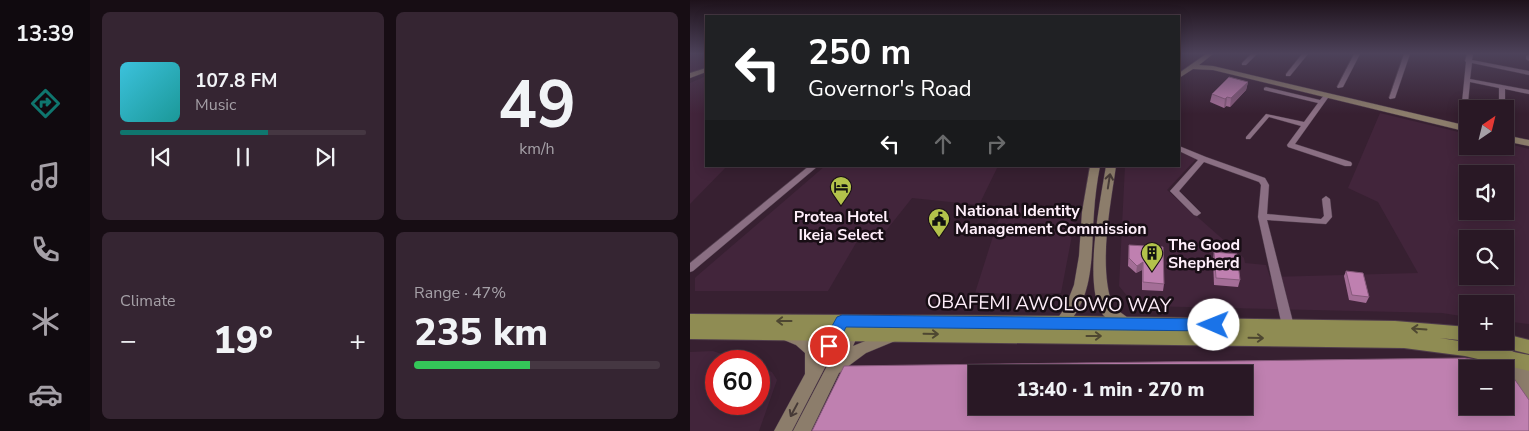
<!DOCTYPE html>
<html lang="en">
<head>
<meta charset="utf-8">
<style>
  body { margin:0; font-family:"Nunito Sans",sans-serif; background:#352532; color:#f1f3f6; height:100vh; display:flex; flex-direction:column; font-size:19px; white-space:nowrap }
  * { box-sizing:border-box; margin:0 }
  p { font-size:16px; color:#a5a0a7 }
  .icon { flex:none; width:28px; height:28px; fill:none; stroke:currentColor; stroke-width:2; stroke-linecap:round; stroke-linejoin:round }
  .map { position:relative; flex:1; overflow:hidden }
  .panel { display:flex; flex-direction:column; gap:12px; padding:12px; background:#170d14; width:600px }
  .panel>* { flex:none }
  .hud { position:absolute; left:15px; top:15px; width:475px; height:152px; border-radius:0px; box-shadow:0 2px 12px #0003,0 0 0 1px #453742; background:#202124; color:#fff; overflow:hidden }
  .needle { width:32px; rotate:35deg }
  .tools { position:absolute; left:769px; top:100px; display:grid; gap:10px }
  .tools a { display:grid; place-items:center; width:55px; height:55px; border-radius:0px; background:#291825; box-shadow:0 2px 12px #0003,0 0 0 1px #453742; font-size:25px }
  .speed { position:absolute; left:15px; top:350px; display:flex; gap:10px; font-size:25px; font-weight:700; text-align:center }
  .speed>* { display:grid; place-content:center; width:65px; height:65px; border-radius:50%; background:#291825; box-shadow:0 2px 12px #0003,0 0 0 1px #453742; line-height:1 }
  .speed .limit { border:8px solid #d22; background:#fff; color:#111 }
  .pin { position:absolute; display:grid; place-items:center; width:42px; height:42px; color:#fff; margin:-21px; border:2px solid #fff; border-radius:50%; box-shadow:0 1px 5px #0007 }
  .me { position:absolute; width:55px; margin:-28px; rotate:271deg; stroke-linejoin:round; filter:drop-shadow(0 0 4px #0008) }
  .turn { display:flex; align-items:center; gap:18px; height:105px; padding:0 20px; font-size:22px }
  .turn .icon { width:65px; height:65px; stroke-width:2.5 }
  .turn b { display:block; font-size:35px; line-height:42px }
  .lanes { display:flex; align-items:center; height:48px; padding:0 20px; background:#0003; justify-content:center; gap:25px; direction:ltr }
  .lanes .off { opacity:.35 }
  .big { font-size:38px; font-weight:800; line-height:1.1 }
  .panel .widget { flex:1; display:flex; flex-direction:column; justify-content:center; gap:8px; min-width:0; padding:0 18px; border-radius:8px; background:#352532 }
  .panel .dial { align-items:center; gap:0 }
  .dial b { font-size:65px; line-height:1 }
  .song { display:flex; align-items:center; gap:15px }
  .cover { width:60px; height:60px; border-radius:8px; background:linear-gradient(135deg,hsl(190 70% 55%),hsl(180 70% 35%)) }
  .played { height:5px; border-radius:2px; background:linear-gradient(90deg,#0f766e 60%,#453742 60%) }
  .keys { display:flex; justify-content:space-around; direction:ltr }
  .heat { display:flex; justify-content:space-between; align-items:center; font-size:28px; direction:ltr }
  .charge { height:8px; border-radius:4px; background:linear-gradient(90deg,#34c759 47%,#453742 0) }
  .panel .tiles { flex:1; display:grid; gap:12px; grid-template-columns:repeat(2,1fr) }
  .trip { position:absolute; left:278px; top:365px; width:285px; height:50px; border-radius:0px; background:#291825; box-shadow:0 2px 12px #0003,0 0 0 1px #453742; font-weight:800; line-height:50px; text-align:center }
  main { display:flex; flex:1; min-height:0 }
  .tab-bar { display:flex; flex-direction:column; width:90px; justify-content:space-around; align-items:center; background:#100a0f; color:#a5a0a7 }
  .tab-bar .icon { width:35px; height:35px }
  .tab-bar .current { color:#0f766e }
  .tab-bar b { font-size:22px; color:#f1f3f6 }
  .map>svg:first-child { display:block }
</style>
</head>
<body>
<main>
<nav class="tab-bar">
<b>13:39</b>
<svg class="icon current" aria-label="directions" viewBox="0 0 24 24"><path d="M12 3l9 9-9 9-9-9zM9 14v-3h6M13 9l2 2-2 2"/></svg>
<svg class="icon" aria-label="music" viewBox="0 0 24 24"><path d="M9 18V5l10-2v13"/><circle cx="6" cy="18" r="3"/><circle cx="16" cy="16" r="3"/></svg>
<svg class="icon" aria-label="phone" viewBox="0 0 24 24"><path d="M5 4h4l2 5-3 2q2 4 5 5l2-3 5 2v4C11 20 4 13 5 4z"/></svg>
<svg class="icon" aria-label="climate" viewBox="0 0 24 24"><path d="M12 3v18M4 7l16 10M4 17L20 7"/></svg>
<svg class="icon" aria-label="car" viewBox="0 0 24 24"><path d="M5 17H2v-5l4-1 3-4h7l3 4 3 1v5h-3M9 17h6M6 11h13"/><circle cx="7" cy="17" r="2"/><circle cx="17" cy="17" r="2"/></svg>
</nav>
<section class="panel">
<div class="tiles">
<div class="widget">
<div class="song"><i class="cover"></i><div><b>107.8 FM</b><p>Music</p></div></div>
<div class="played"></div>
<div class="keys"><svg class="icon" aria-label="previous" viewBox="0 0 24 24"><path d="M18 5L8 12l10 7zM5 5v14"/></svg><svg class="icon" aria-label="pause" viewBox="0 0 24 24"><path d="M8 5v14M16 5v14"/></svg><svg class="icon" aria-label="next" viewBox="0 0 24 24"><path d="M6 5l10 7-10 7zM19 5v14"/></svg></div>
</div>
<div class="widget dial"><b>49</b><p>km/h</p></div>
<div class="widget"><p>Climate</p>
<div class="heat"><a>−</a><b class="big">19°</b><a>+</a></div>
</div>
<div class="widget"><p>Range · 47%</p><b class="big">235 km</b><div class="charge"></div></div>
</div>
</section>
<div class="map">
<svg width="839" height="431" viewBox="0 0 839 431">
  <rect width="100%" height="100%" fill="#372031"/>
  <g fill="#42253b" fill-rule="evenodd">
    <path d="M0,54H16V69L0,75Z"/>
    <path d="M16,76V166H37L0,204V83Z"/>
    <path d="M690,113L777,134L778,146H815V143L839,149V324L815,321V304H778L777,317L752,313L453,306L443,303L429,286L435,166H489V150L506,159L477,190L554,258L555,263L576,265L580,277L728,273L688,202L658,188ZM778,174H815V211H778ZM778,239H815V276H778Z"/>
    <path d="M135,166H308L289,205L222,198L195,232L173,231L138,291H5V278L7,276Z"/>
    <path d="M312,208L387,209L371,293L343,294L339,299H333L331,294L285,293Z"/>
    <path d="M23,351L52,361H26V404H69V367L82,372L87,380L69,431H0V352Z"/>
  </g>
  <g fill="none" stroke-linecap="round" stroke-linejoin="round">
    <g stroke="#4f3c4b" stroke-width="1">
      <g id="street">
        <path d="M561,54H567L556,65H552V63Z"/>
        <path d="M612,54H618L600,76H596V74Z"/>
        <path d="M664,54H670L653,87L648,88L647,87Z"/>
        <path d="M714,54H720L705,98L700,99L699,98Z"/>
        <path d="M777,54H783L782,60L839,71V75L782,63L780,79L839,90V94L815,89V109H809V88L780,82L776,123L773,125L771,124L770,123L776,62L775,61Z"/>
        <path d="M839,54V61L836,59V56Z"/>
        <path d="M576,87L630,100L635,94H639L640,95L605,144L661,162L662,164L661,166H655L598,147L597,145L611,126L579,117L560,139H556V137L576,114L614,122L628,103L574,90V88Z"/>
        <path d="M489,146L516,157L575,178L579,185L577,214L631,219L634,216L632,199L636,196L640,199L642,217L636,224L577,220L604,326L602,329L598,331L594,329L592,326L568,217L571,185L569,182L514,162L489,191L511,213L507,216L504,215L480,191L508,160L489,151Z"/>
        <path d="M119,166H128L3,271L0,272V263Z"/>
      </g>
    </g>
    <g stroke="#4f3c4b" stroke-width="1">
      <g id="secondary">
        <path d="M516,54H523L509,65L523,66L778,126V132L523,70L503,69L489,78V73Z"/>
        <path d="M16,68V72L0,78V73Z"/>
        <path d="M815,135L839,140V146L815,141Z"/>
        <path d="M400,166H410C407,181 405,197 404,212C401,249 405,290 381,320C377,326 374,330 366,327L364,323L375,308L384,285L389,256L392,212Z"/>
        <path d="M416,166H426C420,208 408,267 423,307L441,320L443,324L441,328L436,330C427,327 416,320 411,312C394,281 410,202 416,166Z"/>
        <path d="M149,321L154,323L156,327L102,431H84L115,374V353L106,345L94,340L92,336L94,332C107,327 123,338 129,350L144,323Z"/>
        <path d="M164,322L169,324L171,328L163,346L200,331L205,333L207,337L205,341L176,353L149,373L121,431H103L159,324Z"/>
        <path d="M780,341H801L824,352L839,369V405C830,401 813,371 812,363L782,345Z"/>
      </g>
    </g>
    <g stroke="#4f3c4b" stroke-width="2">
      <g id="primary">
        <path d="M0,314L371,316L705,321L778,327V341L750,338L775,342L839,355V371L775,356L714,348L0,339Z"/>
        <path d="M815,334L839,340V354L807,346L805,341H815Z"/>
      </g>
    </g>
    <use href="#street" fill="#8a6f83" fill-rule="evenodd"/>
    <use href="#secondary" fill="#8c7d6b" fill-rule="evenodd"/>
    <use href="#primary" fill="#8f8c53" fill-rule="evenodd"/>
  </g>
  <g fill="#a46e97">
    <path d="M558,82L556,90L540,107L536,106L534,108L520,102L522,94Z"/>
    <path d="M439,245L474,284L473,291L452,290V270L446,273L438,266Z"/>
    <path d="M524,252L550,280L548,287L524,285L523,260Z"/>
    <path d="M656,271L679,297L676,303L659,300L654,276Z"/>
  </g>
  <g fill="#865a7b">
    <path d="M558,82L556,90L540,107L541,98Z"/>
    <path d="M537,97L536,106L534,108L535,99Z"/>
    <path d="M453,262L452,270L446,273L447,266Z"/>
  </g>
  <g fill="#bf80b0" stroke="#865a7b" fill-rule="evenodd">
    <path d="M539,77L558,82L541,98L537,97L535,99L522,94Z"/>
    <path d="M439,245L473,247L474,284L453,282V262L447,266L439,258Z"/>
    <path d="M524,252L547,254L550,280L526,278Z"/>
    <path d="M656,271L673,273L679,297L662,295Z"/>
    <path d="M775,358L798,362L810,369H778V406H815V371L821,374L839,400V431H122L154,366ZM286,374H554V406H286Z"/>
  </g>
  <defs><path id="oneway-shaft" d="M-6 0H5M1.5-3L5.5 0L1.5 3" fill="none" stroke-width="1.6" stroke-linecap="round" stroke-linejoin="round" transform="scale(1.25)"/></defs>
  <g stroke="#463a37">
    <use href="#oneway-shaft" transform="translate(419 181) rotate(-81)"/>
    <use href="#oneway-shaft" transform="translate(104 410) rotate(118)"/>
  </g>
  <g stroke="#4e4731">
    <use href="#oneway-shaft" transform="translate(94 321) rotate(180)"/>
    <use href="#oneway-shaft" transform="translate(729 329) rotate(-176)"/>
    <use href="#oneway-shaft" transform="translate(241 334) rotate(1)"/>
    <use href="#oneway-shaft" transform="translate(404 336)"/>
    <use href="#oneway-shaft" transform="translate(566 338) rotate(1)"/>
  </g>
  <linearGradient id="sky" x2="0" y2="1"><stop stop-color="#1e121b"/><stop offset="0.47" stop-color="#4d425a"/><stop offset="1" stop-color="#4d425a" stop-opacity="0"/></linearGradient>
  <rect width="839" height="114" fill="url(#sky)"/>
  <path fill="#1a73e8" stroke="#114b97" d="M152,315L524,319L529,321L531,325L529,329L524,331L156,327L144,351L139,353L133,351L131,346L147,317Z"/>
  <defs>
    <g id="hotel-pin" transform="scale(1.125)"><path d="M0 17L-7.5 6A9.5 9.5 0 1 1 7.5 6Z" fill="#b3c24b" stroke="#180e15"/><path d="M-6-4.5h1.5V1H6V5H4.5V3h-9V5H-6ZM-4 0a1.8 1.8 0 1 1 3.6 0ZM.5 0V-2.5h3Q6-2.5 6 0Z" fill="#111"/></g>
    <g id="civic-pin" transform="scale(1.125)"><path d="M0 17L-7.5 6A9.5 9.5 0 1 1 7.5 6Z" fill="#b3c24b" stroke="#180e15"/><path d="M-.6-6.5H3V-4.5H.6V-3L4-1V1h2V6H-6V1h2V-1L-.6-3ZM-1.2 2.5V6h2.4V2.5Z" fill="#111"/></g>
    <g id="building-pin" transform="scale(1.125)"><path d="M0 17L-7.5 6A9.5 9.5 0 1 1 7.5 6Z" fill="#b3c24b" stroke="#180e15"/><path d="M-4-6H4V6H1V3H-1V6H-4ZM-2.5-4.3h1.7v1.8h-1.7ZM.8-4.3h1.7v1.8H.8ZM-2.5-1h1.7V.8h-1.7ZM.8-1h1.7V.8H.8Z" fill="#111"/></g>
  </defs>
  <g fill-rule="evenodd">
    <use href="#hotel-pin" x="151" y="187"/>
    <use href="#civic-pin" x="249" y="219"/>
    <use href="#building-pin" x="462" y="253"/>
  </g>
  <g text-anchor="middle" stroke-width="5" stroke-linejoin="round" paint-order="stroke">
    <g font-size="16" font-weight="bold" fill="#ffeffb" stroke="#180e15" text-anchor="start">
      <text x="265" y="216">National Identity<tspan x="265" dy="18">Management Commission</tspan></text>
      <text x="151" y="222" text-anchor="middle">Protea Hotel<tspan x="151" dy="18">Ikeja Select</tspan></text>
      <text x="478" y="250">The Good<tspan x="478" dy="18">Shepherd</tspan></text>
    </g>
    <g font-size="19" fill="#ffeffb" stroke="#180e15">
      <text transform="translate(359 303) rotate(1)" y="7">OBAFEMI AWOLOWO WAY</text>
    </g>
  </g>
</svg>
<div class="tools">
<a><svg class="needle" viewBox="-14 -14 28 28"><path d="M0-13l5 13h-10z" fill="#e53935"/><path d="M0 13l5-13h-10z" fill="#a5a0a7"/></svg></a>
<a><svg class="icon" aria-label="sound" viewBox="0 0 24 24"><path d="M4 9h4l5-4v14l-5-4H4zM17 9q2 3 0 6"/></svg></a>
<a><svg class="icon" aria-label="search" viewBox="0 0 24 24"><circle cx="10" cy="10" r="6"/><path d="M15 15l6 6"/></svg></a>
<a>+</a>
<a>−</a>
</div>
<div class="speed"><div class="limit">60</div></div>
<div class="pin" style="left:139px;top:346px;background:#d93025"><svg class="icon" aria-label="arrive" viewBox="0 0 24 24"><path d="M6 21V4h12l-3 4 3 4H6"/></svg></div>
<svg class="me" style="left:524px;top:325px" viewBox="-20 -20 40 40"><circle r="19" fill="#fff"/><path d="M0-13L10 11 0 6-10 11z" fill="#1a73e8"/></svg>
<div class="trip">13:40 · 1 min · 270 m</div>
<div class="hud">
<div class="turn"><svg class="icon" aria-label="left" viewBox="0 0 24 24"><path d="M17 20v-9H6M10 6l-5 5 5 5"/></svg><div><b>250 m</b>Governor's Road</div></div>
<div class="lanes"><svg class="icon" aria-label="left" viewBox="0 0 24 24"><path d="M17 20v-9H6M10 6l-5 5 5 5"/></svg><svg class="icon off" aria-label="ahead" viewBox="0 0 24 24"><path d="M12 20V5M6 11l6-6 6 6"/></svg><svg class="icon off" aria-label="right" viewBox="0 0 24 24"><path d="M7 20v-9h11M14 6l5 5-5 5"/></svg></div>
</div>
</div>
</main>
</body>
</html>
